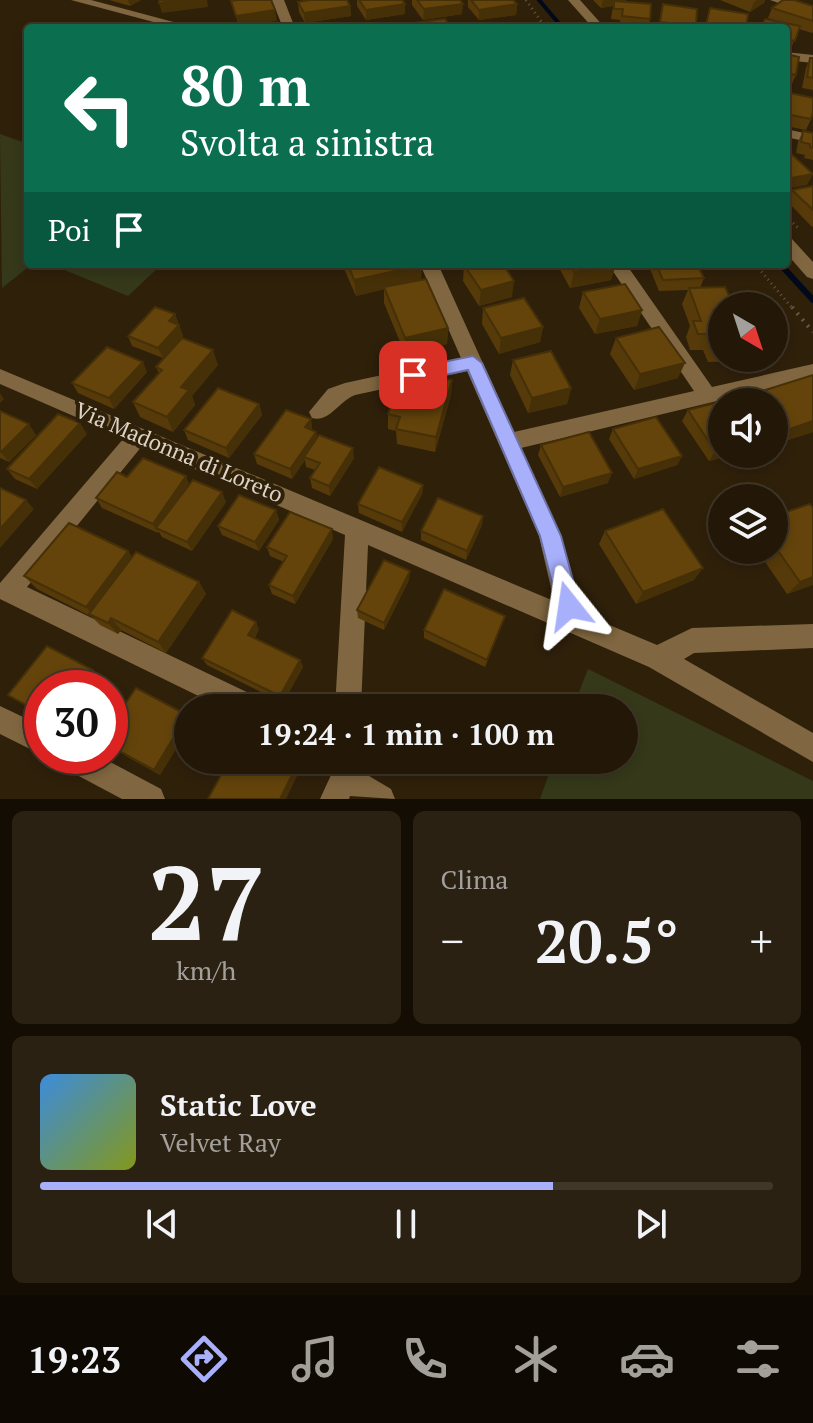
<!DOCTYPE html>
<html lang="it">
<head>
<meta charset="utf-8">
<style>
  body { margin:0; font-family:"PT Serif",serif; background:#2b2112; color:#f1f3f6; height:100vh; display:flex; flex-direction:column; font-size:30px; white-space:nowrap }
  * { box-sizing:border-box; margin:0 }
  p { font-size:26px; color:#a3a09c }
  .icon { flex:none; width:44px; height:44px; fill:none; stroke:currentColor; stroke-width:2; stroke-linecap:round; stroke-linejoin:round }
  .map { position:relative; height:799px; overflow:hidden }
  .drawer { display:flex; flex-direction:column; gap:12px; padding:12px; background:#130d04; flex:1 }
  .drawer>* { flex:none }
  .guide { position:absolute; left:24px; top:24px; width:766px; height:244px; border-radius:8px; box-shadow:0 4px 12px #0003,0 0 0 2px #403729; background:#0b6e4f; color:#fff; overflow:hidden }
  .needle { width:52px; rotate:141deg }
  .controls { position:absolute; left:708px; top:292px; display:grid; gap:16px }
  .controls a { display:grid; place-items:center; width:80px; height:80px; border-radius:50%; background:#231808; box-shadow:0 4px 12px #0003,0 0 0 2px #403729; font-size:40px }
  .speed { position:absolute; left:24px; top:670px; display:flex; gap:16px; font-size:40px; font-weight:700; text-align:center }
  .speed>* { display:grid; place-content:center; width:104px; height:104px; border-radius:50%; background:#231808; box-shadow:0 4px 12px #0003,0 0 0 2px #403729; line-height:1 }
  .speed .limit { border:12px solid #d22; background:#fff; color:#111 }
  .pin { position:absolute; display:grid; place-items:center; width:68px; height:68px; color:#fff; margin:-34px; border-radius:16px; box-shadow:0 4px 12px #0006 }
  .me { position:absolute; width:88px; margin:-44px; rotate:345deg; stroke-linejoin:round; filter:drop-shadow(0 0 6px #0008) }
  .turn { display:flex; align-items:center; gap:28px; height:168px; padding:0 24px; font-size:36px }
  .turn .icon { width:104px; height:104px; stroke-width:2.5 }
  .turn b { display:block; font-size:56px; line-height:68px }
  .then { display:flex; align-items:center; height:76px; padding:0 24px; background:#0003; gap:16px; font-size:30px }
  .big { font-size:60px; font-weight:700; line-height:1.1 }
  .drawer .widget { flex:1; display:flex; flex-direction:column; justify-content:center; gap:12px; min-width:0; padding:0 28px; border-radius:12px; background:#2b2112 }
  .drawer .dial { align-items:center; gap:0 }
  .dial b { font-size:104px; line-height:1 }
  .song { display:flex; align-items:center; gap:24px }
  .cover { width:96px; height:96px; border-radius:12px; background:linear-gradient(135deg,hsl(210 70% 55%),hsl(70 70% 35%)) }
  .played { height:8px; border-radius:4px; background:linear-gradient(90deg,#a8b0fc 70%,#403729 70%) }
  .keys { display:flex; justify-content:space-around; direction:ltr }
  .heat { display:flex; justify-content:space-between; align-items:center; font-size:44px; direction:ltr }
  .drawer .tiles { flex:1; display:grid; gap:12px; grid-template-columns:1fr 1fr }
  .widget:last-child { grid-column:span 2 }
  .trip { position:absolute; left:174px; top:694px; width:464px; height:80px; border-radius:40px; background:#231808; box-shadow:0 4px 12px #0003,0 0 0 2px #403729; font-weight:700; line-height:80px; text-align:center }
  .tab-bar { display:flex; height:128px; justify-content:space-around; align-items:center; background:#0e0a03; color:#a3a09c }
  .tab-bar .icon { width:56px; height:56px }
  .tab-bar .on { color:#a8b0fc }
  .tab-bar b { font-size:36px; color:#f1f3f6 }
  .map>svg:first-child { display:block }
</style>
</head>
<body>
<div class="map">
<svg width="813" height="799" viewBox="0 0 813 799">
  <rect width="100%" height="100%" fill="#2f200a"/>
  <g fill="#35391a">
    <path d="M0,134L28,144V264H32L2,288Z"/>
    <path d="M50,264H162L128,296Z"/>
    <path d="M588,669L813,781V799H540L554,760H624V708H573Z"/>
  </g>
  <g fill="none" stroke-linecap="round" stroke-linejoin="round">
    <path stroke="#000a1b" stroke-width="4" d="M539,0L561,26"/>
    <path stroke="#000a1b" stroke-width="6" d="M780,264L813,300"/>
    <g stroke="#655744" stroke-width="3" stroke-dasharray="1 4" stroke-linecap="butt">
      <path d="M526,0L545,27"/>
      <path d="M545,26L574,25"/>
      <path d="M786,216L798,228"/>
      <path d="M755,264L793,309"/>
    </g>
    <path stroke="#655744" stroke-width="4" stroke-dasharray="2 6" stroke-linecap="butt" d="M792,307L813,332"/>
    <g fill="#816741" fill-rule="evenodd">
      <path d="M71,0H91L196,28H176Z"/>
      <path d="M272,0H284L295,28H283Z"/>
      <path d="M568,0H580L605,28H593Z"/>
      <path d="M770,0H787L813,8V15Z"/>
      <path d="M786,52L813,55V63L786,60Z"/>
      <path d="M786,129L813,135V143L786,137Z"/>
      <path d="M786,238L792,239L813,262V279L807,277L786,253Z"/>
      <path d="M420,264H438L514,432L694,391L608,264H626L712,387L813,364V378L521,448L561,536L581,613L657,645L692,628L813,624V648L694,653L684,659L813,733V762L649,667L368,545L361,708H335L345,535L142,446L27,587L261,699L265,708H223L0,599V583L124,438L0,384V369L554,601L539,536L467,371L355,395C338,402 329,423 312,418L309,412L328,389L345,383L461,358Z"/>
      <path d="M0,706L42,726V755L0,734Z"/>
      <path d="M56,756H99L161,789L165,799H122L60,766Z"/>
      <path d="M332,760H360L359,770L391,789L395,799L350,796L349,799H320L331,775Z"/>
    </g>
  </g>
  <g fill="#563a09">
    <path d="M109,0H141L130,6Z"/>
    <path d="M357,0H402L405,4V14L366,20L357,6Z"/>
    <path d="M412,0H460L462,14L423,20L412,5Z"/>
    <path d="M468,0H513L517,4L516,15L479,20L468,7Z"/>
    <path d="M593,0H626V2L650,19L648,28L620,26V20L611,19L613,6L601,8Z"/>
    <path d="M720,0H765L764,3L750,12Z"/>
    <path d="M298,2L350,6L351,16L305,23L299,12Z"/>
    <path d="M663,4L697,9L695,28H658Z"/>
    <path d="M813,6V32L812,33L799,29L790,51L786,50V28L777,21L768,18L772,8Z"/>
    <path d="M710,8L746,28H704Z"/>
    <path d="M786,54L796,75L791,86L786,85Z"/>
    <path d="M810,58H813V90L802,88L806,68Z"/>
    <path d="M786,92L811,119L806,130L786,126Z"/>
    <path d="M803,131L813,133V160L804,158L805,155L796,153L798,142Z"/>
    <path d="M813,186V226L812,227L787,201L792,190Z"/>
    <path d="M342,264H421V280L448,328L447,344L405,354L384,303V289L356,296Z"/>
    <path d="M557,264H616L611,280L570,288Z"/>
    <path d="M648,264H697L704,278L700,288L722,306V358H755L754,361L708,362L703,350H690L686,337L690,326L682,304L688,290L659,291Z"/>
    <path d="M464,265L512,297L479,306L463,281Z"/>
    <path d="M583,292L642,310L637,326L595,334L579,308Z"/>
    <path d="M483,308L543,327L540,342L499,354L482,324Z"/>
    <path d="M175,314L183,336L163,358L132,346L128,336Z"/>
    <path d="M616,338L678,378L634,390L610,354Z"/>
    <path d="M513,360L571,388L567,404L528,413L510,375Z"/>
    <path d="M218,365L192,396L195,405L173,432L140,417L133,402L159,373L156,367Z"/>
    <path d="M147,372L114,409L78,393L72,383Z"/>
    <path d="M813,375V432L776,444L774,442V402H750L756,393Z"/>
    <path d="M452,380L451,395L435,452L397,444L396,431L388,429V414L407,383Z"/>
    <path d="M259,404L262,415L229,458L188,440L184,430Z"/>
    <path d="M688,410L722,454H736L709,461L682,421Z"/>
    <path d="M0,411L36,435L9,462L0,458Z"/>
    <path d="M311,419L312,430L316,432L317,438L354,458L330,496L312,488L310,478L315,470L306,467L305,460L292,479L257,464L254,454Z"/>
    <path d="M613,429L682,456L677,465L634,479L609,439Z"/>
    <path d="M87,434L37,489L15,479L7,469Z"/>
    <path d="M541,445L608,483L560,497L538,455Z"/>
    <path d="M127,477L189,484L226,502L192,551L162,537L159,532L158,533L102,508L96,498Z"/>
    <path d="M423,485L422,494L402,532L359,513L358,504Z"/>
    <path d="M813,508V585L787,594L757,550H774V516Z"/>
    <path d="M276,510L279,520L259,551L222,535L218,526Z"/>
    <path d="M482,525L466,560L421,540V531Z"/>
    <path d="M605,531L694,580L636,604L599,544Z"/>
    <path d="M333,539L295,604L272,594L269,585L284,562L270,556L267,547Z"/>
    <path d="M128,551L132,557L199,582L206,594L166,653L121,630L118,634L100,625L92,617L37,589L24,576Z"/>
    <path d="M409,580L384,630L358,618L357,610Z"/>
    <path d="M502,624L485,667L424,638V630Z"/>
    <path d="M259,629L255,638L300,660L303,667L283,703L207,665L202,658Z"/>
    <path d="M136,688L188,715V729L160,775L110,747V726Z"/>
  </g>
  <g fill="#463008">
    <path d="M128,0H141L130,6Z"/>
    <path d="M180,0H207L208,7L162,13L159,3Z"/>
    <path d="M603,0H626L625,4L614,1L613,6L601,8Z"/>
    <path d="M757,0H765L764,3L750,12L754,2Z"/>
    <path d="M405,4V14L366,20V10Z"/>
    <path d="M463,4L462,14L423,20L424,9Z"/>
    <path d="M517,4L516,15L479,20V10Z"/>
    <path d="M350,6L351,16L305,23L304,13Z"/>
    <path d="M275,10L277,21L238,26L236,16Z"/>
    <path d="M813,174L807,185L786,189V179Z"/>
    <path d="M616,264L611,280L570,288L574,272Z"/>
    <path d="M422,265L421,281L356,296L354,280Z"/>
    <path d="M514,281L512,297L479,306L481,290Z"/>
    <path d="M642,310L637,326L595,334L600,319Z"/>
    <path d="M175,314L179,325L169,321Z"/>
    <path d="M179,325L183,336L163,358L158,348Z"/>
    <path d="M543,327L540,342L499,354L501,338Z"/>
    <path d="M448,328L447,344L405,354V338Z"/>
    <path d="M213,350L218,365L192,396L195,405L173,432L167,417L181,387Z"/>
    <path d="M143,362L147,372L114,409L109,398Z"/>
    <path d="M685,363L678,378L634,390L640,374Z"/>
    <path d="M452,380L451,395L435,452L436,437Z"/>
    <path d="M571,388L567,404L528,413L532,398Z"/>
    <path d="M0,393L4,399L0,403Z"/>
    <path d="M259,404L262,415L229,458L226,448Z"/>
    <path d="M311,419L312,429L307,437L305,427Z"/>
    <path d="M813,421V432L776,444L787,430Z"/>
    <path d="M80,423L87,434L37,489L29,479Z"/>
    <path d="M29,424L36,435L9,462L1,452Z"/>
    <path d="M316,432L318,442L304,457L305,460L292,479L290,469Z"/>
    <path d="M353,448L354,458L330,496L329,486Z"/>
    <path d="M722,450V454H736L709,461L715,451Z"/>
    <path d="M682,456L677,465L634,479L638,469Z"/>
    <path d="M612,473L608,483L560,497L563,487Z"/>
    <path d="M186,476L190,486L156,528L158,533L153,524Z"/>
    <path d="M423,485L422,494L402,532V522Z"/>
    <path d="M222,492L226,502L192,551L187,542Z"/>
    <path d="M26,500L34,509L0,548V529Z"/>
    <path d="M276,510L279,520L259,551L255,542Z"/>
    <path d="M483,516L482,525L466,560L467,551Z"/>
    <path d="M332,529L333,539L295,604L293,596Z"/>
    <path d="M128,551L137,564L94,616L86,607Z"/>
    <path d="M703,568L694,580L636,604L643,592Z"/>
    <path d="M410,571L409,580L384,630V623Z"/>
    <path d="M813,577V585L787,594L800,582Z"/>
    <path d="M199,582L206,594L166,653L158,642Z"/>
    <path d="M111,618L121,630L118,634L108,623Z"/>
    <path d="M256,622L259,629L252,642L248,635Z"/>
    <path d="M300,660L303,667L283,703L280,696Z"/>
    <path d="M93,670L100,677L92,688H80Z"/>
    <path d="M187,715L188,729L160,775L154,770Z"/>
    <path d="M295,769L298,774L286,799H280Z"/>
  </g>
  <g fill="#64440b" stroke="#463008" stroke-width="2">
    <path d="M159,0H180L159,3Z"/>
    <path d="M238,0H271L275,10L236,16L231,1Z"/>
    <path d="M310,0H347L350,6L304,13L298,2Z"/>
    <path d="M359,0H402L405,4L366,10Z"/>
    <path d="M417,0H460L463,4L424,9Z"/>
    <path d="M471,0H513L517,4L479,10Z"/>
    <path d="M783,0H794L813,6V21L772,8Z"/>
    <path d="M614,1L651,4L650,19L622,16L623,9H614Z"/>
    <path d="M663,4L697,9L696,26L660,22Z"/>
    <path d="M710,8L748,14L746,28H726L706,25Z"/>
    <path d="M445,19L451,28H415L413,23Z"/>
    <path d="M765,19L800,26L795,41L786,39V28H761Z"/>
    <path d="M387,24L390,28H360Z"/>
    <path d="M786,54L799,57L796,75L786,73Z"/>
    <path d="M810,58H813V78L807,77Z"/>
    <path d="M786,92L813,98V112L811,119L786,114Z"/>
    <path d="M803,131L813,133V148L810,147V144L801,142Z"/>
    <path d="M786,149L813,174L786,179Z"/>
    <path d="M813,186V210L792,190Z"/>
    <path d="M348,264H421L422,265L354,280Z"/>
    <path d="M467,264H503L514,281L481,290L464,265Z"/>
    <path d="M570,264H616L574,272Z"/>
    <path d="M656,264H697L704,278L663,280Z"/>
    <path d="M426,279L448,328L405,338L384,287Z"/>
    <path d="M625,284L642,310L600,319L583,292Z"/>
    <path d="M725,287L734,306H722V346H716L711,334H698L693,321H701L689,288Z"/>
    <path d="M524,298L543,327L501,338L483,308Z"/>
    <path d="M155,307L175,314L169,321L179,325L158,348L128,336Z"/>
    <path d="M659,327L685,363L640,374L616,338Z"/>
    <path d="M182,338L213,350L181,387L189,390L167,417L133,402L162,370L156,367Z"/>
    <path d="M107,347L143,362L109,398L72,383Z"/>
    <path d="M551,351L571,388L532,398L513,360Z"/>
    <path d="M410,372L452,380L436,437L396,429L400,417L388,414L398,382L407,383Z"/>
    <path d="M813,375V421L787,430L774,415V402H764L756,393Z"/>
    <path d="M218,388L259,404L226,448L184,430Z"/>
    <path d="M727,400L728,402H722V450L715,451L688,410Z"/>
    <path d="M286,410L311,419L305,427L316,432L290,469L254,454Z"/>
    <path d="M0,411L29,424L1,452L0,451Z"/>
    <path d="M58,414L80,423L29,479L7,469Z"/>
    <path d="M656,417L682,456L638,469L613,429Z"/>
    <path d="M589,432L612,473L563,487L541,445Z"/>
    <path d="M319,435L353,448L329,486L310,478L320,463L304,457Z"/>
    <path d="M143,458L186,476L153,524L96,498L117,472L127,477Z"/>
    <path d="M379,467L423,485L402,522L358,504Z"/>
    <path d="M193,480L222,492L187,542L156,528Z"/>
    <path d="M0,488L26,500L0,529Z"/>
    <path d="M239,495L276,510L255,542L218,526Z"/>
    <path d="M438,498L483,516L467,551L421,531Z"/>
    <path d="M810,504L813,508V577L800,582L774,545V516Z"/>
    <path d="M663,509L703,568L643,592L605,531Z"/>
    <path d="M290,512L332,529L293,596L269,585L287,556L267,547Z"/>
    <path d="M69,523L128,551L86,607L24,576Z"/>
    <path d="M136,552L199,582L158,642L111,618L108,623L89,614Z"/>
    <path d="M384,560L410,571L384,623L357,610Z"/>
    <path d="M444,589L505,616L487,660L424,630Z"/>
    <path d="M232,610L256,622L248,635L300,660L280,696L202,658Z"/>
    <path d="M47,646L93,670L80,688H42V714L8,695Z"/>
    <path d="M136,688L187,715L154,770L110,746V726Z"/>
    <path d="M229,760H278L295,769L280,799H208Z"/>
  </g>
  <path fill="#a8b0fc" stroke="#6d72a4" stroke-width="2" d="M473,356L482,363L561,536L580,606L577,613L569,617L561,613L558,606L540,536L468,370L413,382L404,375L413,368Z"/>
  <g text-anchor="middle" stroke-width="8" stroke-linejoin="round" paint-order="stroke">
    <g font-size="22" fill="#dcd2c5" stroke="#2f200a">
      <text transform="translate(179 452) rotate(23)" y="8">Via Madonna di Loreto</text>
    </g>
  </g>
</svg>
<div class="controls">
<a><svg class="needle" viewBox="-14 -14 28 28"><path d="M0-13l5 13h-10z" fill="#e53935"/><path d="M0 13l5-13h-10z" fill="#a3a09c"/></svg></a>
<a><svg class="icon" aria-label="sound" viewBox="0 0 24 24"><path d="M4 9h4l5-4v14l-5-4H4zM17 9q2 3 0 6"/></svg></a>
<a><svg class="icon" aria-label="layers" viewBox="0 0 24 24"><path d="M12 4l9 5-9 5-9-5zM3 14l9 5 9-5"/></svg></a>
</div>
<div class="speed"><div class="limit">30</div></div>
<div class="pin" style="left:413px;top:375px;background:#d93025"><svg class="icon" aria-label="arrive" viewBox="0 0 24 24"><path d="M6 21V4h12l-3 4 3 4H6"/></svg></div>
<svg class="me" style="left:569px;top:606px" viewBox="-20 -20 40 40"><path d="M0-17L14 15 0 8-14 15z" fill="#a8b0fc" stroke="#fff" stroke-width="4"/></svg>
<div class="trip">19:24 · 1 min · 100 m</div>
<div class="guide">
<div class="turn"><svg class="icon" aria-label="left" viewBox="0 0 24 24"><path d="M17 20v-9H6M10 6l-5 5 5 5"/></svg><div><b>80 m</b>Svolta a sinistra</div></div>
<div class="then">Poi<svg class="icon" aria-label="arrive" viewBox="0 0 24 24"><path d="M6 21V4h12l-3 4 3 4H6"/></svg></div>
</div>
</div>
<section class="drawer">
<div class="tiles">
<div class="widget dial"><b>27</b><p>km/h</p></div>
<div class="widget"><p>Clima</p>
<div class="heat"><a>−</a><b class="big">20.5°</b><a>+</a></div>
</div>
<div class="widget">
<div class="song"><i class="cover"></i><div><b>Static Love</b><p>Velvet Ray</p></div></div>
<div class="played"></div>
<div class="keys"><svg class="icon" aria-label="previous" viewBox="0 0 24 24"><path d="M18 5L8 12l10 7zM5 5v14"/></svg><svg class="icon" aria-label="pause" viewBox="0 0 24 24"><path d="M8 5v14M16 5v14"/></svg><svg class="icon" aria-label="next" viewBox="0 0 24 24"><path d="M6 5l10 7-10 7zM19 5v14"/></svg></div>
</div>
</div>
</section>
<nav class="tab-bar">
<b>19:23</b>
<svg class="icon on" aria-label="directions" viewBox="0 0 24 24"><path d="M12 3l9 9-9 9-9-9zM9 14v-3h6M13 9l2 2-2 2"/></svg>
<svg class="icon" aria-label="music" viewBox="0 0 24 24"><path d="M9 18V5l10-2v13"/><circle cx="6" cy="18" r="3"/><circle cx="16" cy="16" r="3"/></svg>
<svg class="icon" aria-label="phone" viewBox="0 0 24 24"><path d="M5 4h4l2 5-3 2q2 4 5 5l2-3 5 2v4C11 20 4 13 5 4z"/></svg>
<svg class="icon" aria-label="climate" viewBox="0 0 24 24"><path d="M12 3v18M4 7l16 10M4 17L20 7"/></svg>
<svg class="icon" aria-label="car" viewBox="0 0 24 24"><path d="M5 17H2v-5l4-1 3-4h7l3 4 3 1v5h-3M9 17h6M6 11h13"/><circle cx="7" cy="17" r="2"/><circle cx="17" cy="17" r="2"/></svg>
<svg class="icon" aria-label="filters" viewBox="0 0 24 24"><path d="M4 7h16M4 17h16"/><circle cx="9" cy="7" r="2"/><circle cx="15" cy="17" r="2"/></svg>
</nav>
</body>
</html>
